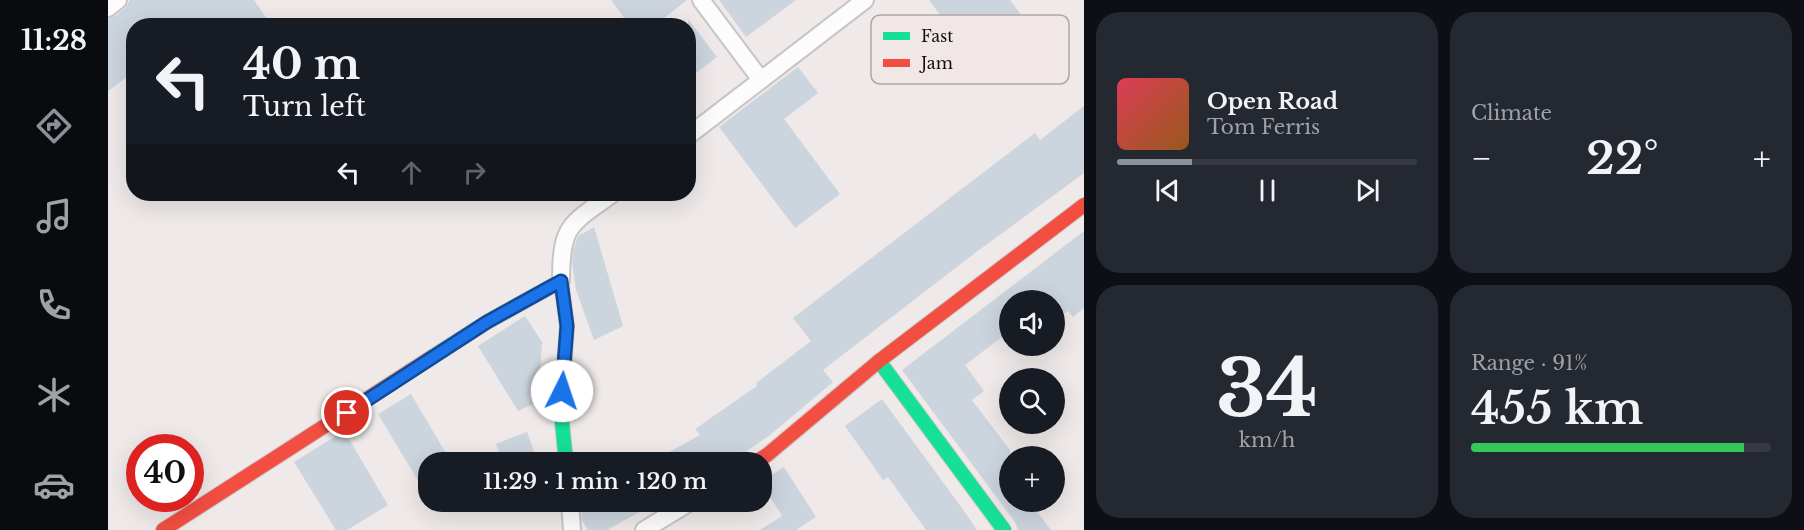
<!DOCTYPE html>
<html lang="en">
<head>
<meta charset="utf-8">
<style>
  body { margin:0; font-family:"Libre Baskerville",serif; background:#242831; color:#f1f3f6; height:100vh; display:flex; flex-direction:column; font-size:22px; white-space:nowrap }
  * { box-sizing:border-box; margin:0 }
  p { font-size:20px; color:#9ea1a6 }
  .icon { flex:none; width:33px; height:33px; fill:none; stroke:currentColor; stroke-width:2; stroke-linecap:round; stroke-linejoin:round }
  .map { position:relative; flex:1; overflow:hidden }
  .side { display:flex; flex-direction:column; gap:12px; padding:12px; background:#0d0f14; width:720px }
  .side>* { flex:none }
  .top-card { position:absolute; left:18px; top:18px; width:570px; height:183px; border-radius:24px; box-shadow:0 6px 24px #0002; background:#171b24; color:#f1f3f6; overflow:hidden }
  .controls { position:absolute; left:891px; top:290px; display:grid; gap:12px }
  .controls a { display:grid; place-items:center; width:66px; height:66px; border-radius:50%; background:#171b24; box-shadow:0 6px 24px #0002; font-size:30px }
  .speed { position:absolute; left:18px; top:434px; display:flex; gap:12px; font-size:30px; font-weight:700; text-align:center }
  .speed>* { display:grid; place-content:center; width:78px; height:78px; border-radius:50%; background:#171b24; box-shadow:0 6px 24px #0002; line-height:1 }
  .speed .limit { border:9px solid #d22; background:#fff; color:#111 }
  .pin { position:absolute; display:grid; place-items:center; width:51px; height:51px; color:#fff; margin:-26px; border:3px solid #fff; border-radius:50%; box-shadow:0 2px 6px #0007 }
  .me { position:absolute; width:66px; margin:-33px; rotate:4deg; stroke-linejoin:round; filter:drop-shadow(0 0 4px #0008) }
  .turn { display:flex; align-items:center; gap:21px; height:126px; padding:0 18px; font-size:27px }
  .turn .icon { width:78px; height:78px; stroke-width:2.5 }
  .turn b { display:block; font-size:42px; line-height:51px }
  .lanes { display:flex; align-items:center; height:57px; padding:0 18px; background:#0003; justify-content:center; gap:30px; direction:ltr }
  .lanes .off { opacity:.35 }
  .big { font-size:45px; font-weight:600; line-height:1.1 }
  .side .widget { flex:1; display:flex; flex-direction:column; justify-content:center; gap:9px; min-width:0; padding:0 21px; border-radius:24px; background:#242831 }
  .side .dial { align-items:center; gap:0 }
  .dial b { font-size:78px; line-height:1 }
  .song { display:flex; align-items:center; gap:18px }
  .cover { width:72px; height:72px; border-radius:9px; background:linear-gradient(135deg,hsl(350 70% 55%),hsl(30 70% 35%)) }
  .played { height:6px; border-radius:3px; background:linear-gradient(90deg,#8c9099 25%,#363941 25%) }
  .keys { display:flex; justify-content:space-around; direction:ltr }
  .heat { display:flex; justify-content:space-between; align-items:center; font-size:33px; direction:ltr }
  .charge { height:9px; border-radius:4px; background:linear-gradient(90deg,#34c759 91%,#363941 0) }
  .side .tiles { flex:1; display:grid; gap:12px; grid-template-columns:repeat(2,1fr) }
  .trip { position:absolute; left:310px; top:452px; width:354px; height:60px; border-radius:24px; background:#171b24; box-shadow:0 6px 24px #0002; font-weight:600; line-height:60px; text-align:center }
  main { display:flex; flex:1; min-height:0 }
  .dock { display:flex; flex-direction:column; width:108px; justify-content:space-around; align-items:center; background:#090b0e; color:#9ea1a6 }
  .dock .icon { width:42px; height:42px }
  .dock .current { color:#8c9099 }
  .dock b { font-size:27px; color:#f1f3f6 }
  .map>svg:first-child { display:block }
</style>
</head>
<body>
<main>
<nav class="dock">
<b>11:28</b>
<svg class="icon current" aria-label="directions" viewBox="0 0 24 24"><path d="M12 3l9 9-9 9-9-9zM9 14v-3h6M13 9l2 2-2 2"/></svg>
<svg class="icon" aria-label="music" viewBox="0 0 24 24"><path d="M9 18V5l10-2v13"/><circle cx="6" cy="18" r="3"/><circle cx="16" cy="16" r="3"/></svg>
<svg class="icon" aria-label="phone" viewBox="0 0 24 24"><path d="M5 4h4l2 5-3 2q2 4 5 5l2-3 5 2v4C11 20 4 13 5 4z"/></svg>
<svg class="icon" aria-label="climate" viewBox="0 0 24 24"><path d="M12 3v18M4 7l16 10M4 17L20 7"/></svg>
<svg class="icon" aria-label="car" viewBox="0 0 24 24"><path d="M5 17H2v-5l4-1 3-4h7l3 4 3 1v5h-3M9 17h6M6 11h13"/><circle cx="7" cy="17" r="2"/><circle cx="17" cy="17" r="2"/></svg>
</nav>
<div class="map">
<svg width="976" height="530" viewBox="0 0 976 530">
  <rect width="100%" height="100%" fill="#efe9e9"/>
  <g fill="#ccd4dd">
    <path d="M22,0H146L164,26H26V72L0,91V18L7,16L17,8Z"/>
    <path d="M503,0H579L546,26H522Z"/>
    <path d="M611,0H688L638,37Z"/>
    <path d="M821,0H902L920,24L868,64Z"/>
    <path d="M580,19L609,57L580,79Z"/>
    <path d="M690,67L710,93L676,119L732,194L687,228L611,127Z"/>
    <path d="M976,106V173L867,253L715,370L725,382L662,435L623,462H543L592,435L587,429L649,386L648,383L703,341L685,318L927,133L932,140Z"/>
    <path d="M486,227L515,326L486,340L468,290L464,262L465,250L470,236Z"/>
    <path d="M976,231V308L965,317L960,311L946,321V300H902V331L857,365L876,391L864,400L902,450V501H921L943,530H910L907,522L794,370Z"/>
    <path d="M417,316L434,342L430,402L410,411L370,346Z"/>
    <path d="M303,394L343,462H321V499L270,414Z"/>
    <path d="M774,399L856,511L869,530H818L780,477L775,480L737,426Z"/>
    <path d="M236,431L280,505L239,530H228L186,462Z"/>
    <path d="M419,432L430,462H395L388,444Z"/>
    <path d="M676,467L708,517L688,530H652L674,516L654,484V481Z"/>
    <path d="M473,501H551L499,530H480L474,520Z"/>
  </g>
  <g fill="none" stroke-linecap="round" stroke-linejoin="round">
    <g stroke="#cac5c5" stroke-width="20">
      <g id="street">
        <path d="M0,8L10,0"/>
        <path d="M653,80L757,0"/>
        <path d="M580,136L653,80L593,0"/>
        <path d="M453,281C453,224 462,225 504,194"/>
        <path d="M462,501L464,530"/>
        <path d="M536,530L584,501"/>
      </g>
    </g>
    <g stroke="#cac5c5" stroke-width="16">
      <g id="fast">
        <path d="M324,357L379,322L453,281L459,326L453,412L458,462"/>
        <path d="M771,361L896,530"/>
      </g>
    </g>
    <g stroke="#cac5c5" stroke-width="16">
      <g id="jam">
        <path d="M648,462L659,455L771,361L976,205"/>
        <path d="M55,530L324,357"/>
      </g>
    </g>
    <use href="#street" stroke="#fdfcfc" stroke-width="16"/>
    <use href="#fast" stroke="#16e098" stroke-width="14"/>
    <use href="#jam" stroke="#f24e42" stroke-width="14"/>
  </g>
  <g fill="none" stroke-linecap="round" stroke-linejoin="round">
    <g stroke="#114b97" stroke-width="15">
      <path id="route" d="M239,413L379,322L453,281L459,326L454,391"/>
    </g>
    <use href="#route" stroke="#1a73e8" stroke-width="10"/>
  </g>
  <rect x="763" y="15" width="198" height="69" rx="9" fill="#f1e7e7" stroke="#aea6a6" stroke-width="1.5"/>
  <rect x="775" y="32" width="27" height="8" fill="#16e098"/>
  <rect x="775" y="59" width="27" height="8" fill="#f24e42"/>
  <g font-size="16" fill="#100d0d">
    <text x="813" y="42">Fast</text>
    <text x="813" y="69">Jam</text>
  </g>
</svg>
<div class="controls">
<a><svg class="icon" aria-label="sound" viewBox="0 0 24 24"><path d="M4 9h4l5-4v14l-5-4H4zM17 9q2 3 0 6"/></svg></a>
<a><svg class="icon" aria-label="search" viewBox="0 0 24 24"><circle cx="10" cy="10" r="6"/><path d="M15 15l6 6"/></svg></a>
<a>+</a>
</div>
<div class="speed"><div class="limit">40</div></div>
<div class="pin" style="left:239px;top:413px;background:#d93025"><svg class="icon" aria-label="arrive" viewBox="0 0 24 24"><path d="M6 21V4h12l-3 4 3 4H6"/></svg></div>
<svg class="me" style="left:454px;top:391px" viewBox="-20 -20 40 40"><circle r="19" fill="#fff"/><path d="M0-13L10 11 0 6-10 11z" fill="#1a73e8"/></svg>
<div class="trip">11:29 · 1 min · 120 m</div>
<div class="top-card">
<div class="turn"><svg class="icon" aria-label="left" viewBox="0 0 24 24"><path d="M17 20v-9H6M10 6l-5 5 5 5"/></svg><div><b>40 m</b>Turn left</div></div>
<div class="lanes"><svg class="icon" aria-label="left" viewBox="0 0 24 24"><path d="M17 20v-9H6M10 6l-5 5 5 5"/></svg><svg class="icon off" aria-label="ahead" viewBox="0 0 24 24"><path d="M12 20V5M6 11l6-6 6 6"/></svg><svg class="icon off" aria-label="right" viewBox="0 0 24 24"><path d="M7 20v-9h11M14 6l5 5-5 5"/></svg></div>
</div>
</div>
<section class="side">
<div class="tiles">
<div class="widget">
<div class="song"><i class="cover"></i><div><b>Open Road</b><p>Tom Ferris</p></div></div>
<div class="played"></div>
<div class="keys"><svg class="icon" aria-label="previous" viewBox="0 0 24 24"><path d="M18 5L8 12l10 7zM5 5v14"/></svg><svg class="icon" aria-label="pause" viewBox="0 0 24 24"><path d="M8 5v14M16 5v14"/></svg><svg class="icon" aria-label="next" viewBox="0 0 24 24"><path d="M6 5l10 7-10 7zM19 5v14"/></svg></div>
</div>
<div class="widget"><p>Climate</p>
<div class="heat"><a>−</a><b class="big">22°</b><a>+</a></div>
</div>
<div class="widget dial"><b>34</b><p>km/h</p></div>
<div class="widget"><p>Range · 91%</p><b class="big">455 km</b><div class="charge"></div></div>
</div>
</section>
</main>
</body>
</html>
